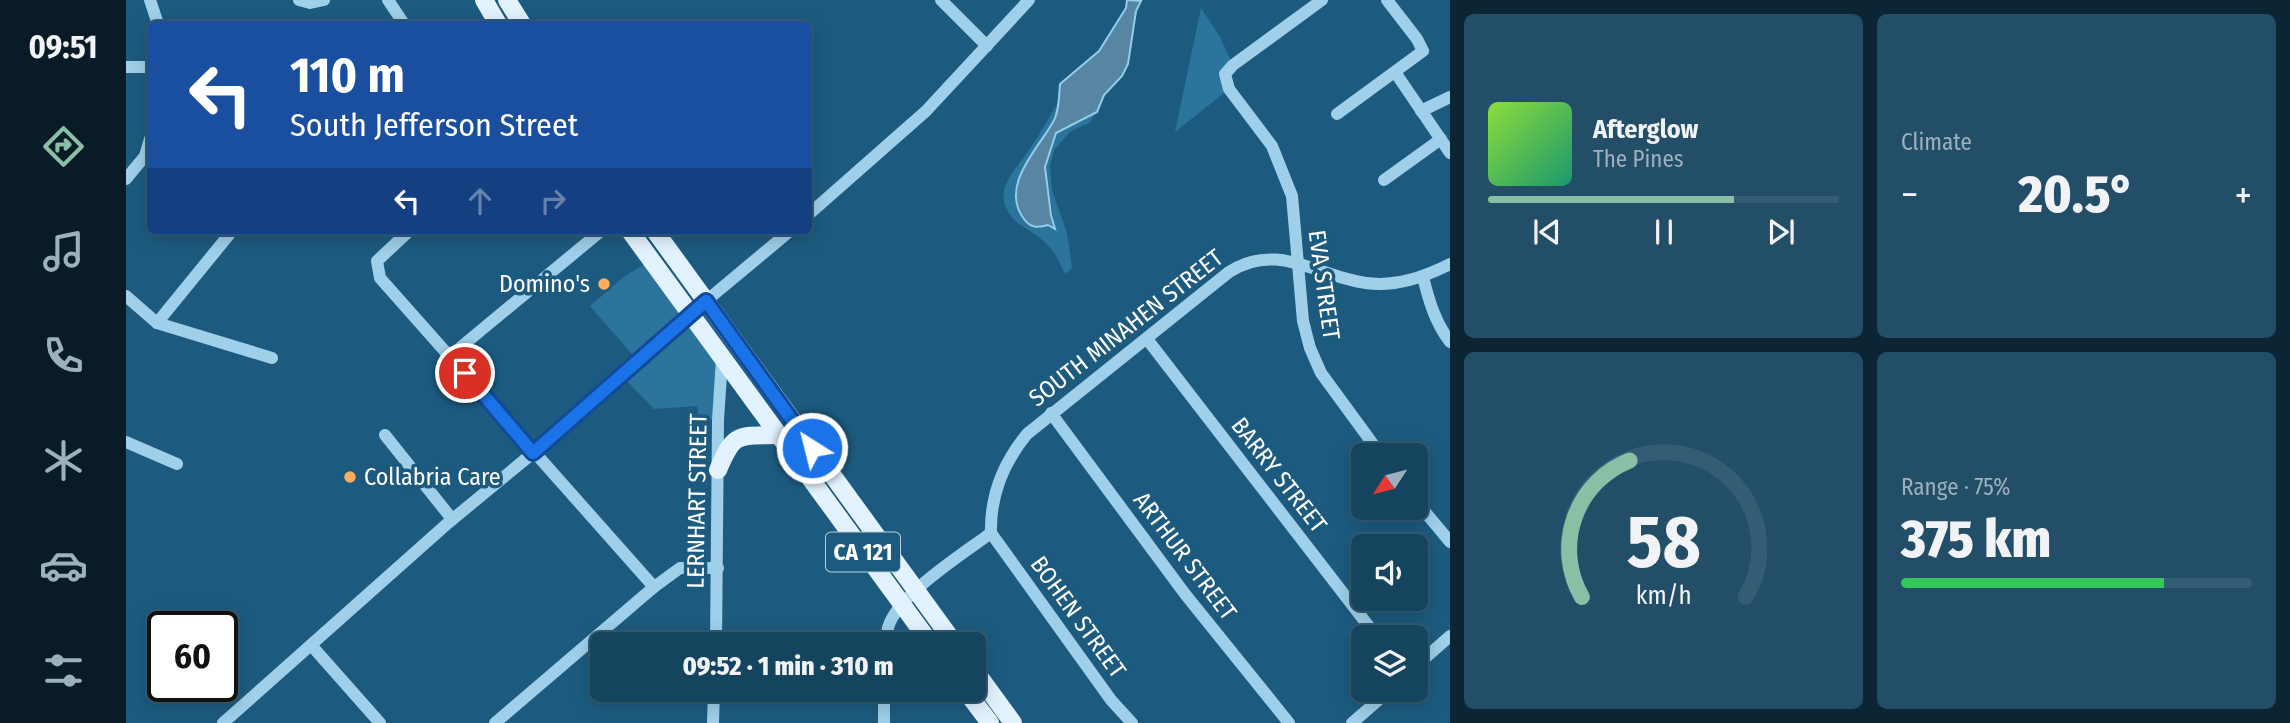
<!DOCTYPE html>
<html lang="en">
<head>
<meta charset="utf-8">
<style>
  body { margin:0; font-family:"Fira Sans Condensed",sans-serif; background:#224e68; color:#f1f3f6; height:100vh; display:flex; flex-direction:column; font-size:26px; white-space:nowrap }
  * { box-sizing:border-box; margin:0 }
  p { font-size:23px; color:#9db0bd }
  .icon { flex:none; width:38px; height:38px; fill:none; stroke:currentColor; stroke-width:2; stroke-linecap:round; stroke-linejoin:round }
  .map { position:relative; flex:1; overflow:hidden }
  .sheet { display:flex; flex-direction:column; gap:14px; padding:14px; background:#0c2534; width:840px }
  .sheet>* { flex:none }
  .guide { position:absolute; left:21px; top:21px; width:665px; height:214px; border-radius:10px; box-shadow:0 4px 18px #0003,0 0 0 2px #345c74; background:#1a4fa0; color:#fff; overflow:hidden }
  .needle { width:46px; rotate:234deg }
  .fabs { position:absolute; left:1225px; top:443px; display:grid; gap:14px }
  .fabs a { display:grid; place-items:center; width:77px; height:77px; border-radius:10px; background:#15445f; box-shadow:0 4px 18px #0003,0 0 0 2px #345c74; font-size:35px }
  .speed { position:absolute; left:21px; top:611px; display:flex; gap:14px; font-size:35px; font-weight:700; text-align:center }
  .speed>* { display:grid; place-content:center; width:91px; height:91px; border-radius:50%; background:#15445f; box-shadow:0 4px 18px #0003,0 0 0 2px #345c74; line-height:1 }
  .speed .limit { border:4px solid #111; border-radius:10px; background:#fff; color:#111 }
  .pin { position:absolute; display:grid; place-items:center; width:60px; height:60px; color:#fff; margin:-30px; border:4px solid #fff; border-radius:50%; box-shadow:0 2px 7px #0007 }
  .me { position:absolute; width:77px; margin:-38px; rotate:324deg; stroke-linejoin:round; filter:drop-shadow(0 0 5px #0008) }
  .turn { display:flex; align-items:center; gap:24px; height:147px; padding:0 28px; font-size:32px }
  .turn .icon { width:91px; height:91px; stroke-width:2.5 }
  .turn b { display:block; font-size:49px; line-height:60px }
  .lanes { display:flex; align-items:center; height:66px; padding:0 28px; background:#0003; justify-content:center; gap:35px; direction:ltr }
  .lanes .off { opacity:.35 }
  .big { font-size:52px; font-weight:800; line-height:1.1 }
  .sheet .tile { flex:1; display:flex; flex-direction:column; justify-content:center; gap:10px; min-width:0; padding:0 24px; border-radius:10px; background:#224e68 }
  .sheet .dial { align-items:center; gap:0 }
  .dial svg { height:182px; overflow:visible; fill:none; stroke:#345c74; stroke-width:7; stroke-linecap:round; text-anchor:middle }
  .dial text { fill:#f1f3f6; stroke:none }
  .song { display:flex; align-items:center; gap:21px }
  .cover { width:84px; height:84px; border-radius:10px; background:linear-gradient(135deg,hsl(90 70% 55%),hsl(160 70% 35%)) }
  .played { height:7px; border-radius:4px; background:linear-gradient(90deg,#8abfa5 70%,#345c74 70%) }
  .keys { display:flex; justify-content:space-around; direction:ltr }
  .heat { display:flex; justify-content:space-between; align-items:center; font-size:38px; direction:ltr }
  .charge { height:10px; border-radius:5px; background:linear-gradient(90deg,#34c759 75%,#345c74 0) }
  .sheet .tiles { flex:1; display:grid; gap:14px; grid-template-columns:repeat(2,1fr) }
  .trip { position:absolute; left:464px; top:632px; width:396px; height:70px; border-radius:10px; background:#15445f; box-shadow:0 4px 18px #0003,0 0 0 2px #345c74; font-weight:800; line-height:70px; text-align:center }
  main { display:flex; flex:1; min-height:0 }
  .tabs { display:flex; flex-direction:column; width:126px; justify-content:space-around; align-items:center; background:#081b26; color:#9db0bd }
  .tabs .icon { width:49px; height:49px }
  .tabs .selected { color:#8abfa5 }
  .tabs b { font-size:32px; color:#f1f3f6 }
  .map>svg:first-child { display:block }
</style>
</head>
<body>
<main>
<nav class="tabs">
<b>09:51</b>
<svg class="icon selected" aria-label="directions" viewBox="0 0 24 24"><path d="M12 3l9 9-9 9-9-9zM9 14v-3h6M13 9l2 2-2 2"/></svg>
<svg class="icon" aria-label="music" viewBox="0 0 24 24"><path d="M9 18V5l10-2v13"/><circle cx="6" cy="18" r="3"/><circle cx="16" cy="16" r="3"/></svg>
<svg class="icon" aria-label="phone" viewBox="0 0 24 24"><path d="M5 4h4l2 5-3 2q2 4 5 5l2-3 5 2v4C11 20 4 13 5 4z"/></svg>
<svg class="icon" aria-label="climate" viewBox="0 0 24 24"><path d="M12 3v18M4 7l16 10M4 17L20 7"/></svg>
<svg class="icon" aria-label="car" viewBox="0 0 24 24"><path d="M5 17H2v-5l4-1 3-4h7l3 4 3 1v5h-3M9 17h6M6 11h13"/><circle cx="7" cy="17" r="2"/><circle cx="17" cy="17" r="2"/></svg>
<svg class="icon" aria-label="filters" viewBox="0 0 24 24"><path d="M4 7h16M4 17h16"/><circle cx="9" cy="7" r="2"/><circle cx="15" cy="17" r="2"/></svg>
</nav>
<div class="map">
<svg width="1324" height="723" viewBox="0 0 1324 723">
  <rect width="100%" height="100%" fill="#1c5b7f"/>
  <g fill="#2b749c">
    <path d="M1075,8L1094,37L1107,65L1103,89L1049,132Z"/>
    <path d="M931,104C927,135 897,158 891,190C890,197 892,206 893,213L929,228L919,167L930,133L971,112L963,123L945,131L928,150L924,166L926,190L941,233L946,268L939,274C933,261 927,248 915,239C908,233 900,229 893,224C861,196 886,174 903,150C913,135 922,119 931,104Z"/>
    <path d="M525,260L596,359L592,420L573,419L571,406L528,409L496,376L512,361L464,306L499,276Z"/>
  </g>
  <path fill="#5886a2" stroke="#92cdeb" stroke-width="2" d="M1001,0L1015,1L1010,11L1002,64L996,76L978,95L971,112L930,133L919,167L925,215L929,229L922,225C912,228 904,228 898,219C873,186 912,149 927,122C933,112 933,96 934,84L973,51L1000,8Z"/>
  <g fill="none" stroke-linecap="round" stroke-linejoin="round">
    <g stroke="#9fcfe9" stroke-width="12">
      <path d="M24,0L32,24"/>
      <path d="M173,0L184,3L198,0"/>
      <path d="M262,0L278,24"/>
      <path d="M815,0L861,46"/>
      <path d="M1196,0L1107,65L1099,74L1103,89L1146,146L1166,196L1177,321L1184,348L1195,373L1255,455"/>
      <path d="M0,67H24"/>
      <path d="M1269,72L1324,153"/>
      <path d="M1295,111L1324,97"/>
      <path d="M1211,114L1297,51L1291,39L1261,0"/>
      <path d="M0,179L19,156L24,139"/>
      <path d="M1258,180L1315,139"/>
      <path d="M682,215L800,111L903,0"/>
      <path d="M283,231L251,261L254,278L528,587"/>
      <path d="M1297,277C1303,301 1309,322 1324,342"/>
      <path d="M0,296L31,323L146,358"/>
      <path d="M31,323L106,231"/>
      <path d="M1021,339L1251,637"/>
      <path d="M324,356L475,231"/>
      <path d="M925,413L1059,594L1163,723"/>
      <path d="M259,435L326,519"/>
      <path d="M0,442L51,464"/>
      <path d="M1290,501L1324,542"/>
      <path d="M865,533L985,700L1006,723"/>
      <path d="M590,644L592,420L596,359"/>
      <path d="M761,644C761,639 761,633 762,628C770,596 838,553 865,533C864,496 878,462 901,434L1103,272C1151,241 1190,276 1240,283C1270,287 1298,277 1324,264"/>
      <path d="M185,645L254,723"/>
      <path d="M1290,666L1324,636"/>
      <path d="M97,723L322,523L407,453L580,301L664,231"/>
      <path d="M369,723L528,587L554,568H592"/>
      <path d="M587,723L588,690"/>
      <path d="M758,723V690"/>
      <path d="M1226,723L1264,690"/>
    </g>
    <g stroke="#e2f2fe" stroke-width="18">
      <path d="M358,0L372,24"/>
      <path d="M381,0L396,24"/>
      <path d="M504,231L805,644"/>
      <path d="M529,231L829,644"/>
      <path d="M592,470C608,432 611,436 651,435"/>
      <path d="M847,668L887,723"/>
      <path d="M839,690L864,723"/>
    </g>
  </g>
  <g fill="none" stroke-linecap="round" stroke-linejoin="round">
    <g stroke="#114b97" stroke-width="18">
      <path id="route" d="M339,373L407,453L580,301L686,448"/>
    </g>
    <use href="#route" stroke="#1a73e8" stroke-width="12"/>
  </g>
  <g fill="#faad5c" stroke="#1c5b7f" stroke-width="2.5">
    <circle cx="478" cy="284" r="7"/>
    <circle cx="224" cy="477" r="7"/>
  </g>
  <g text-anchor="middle" stroke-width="7" stroke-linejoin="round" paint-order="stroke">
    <rect fill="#1c5b7f" stroke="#bbced9" stroke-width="2" x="700" y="532.5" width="74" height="39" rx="5"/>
    <g font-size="23" font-weight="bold" fill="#fff">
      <text x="737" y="560">CA 121</text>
    </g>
    <g font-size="24" fill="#fff" stroke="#1c5b7f" text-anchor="end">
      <text x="464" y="292">Domino's</text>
      <text x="238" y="485" text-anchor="start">Collabria Care</text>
    </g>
    <g font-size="24" fill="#fff" stroke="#1c5b7f">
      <text transform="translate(1198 285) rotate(82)" y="8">EVA STREET</text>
      <text transform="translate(1000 328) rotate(-38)" y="8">SOUTH MINAHEN STREET</text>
      <text transform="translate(1153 475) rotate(52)" y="8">BARRY STREET</text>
      <text transform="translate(571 501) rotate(-89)" y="8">LERNHART STREET</text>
      <text transform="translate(1059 556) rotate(53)" y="8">ARTHUR STREET</text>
      <text transform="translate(952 617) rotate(54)" y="8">BOHEN STREET</text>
    </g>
  </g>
</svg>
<div class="fabs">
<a><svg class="needle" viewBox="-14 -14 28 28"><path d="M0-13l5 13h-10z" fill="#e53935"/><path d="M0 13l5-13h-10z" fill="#9db0bd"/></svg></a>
<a><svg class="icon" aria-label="sound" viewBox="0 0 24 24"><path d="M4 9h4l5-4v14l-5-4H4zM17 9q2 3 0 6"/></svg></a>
<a><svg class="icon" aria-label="layers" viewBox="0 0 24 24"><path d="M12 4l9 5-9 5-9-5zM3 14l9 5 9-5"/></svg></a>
</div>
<div class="speed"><div class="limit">60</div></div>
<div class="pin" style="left:339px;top:373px;background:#d93025"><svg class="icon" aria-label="arrive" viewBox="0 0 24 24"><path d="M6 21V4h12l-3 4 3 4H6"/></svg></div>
<svg class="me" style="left:686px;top:448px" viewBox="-20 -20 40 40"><circle r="17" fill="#1a73e8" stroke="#fff" stroke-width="3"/><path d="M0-11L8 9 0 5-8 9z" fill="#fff"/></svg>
<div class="trip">09:52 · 1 min · 310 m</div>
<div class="guide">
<div class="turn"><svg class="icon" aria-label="left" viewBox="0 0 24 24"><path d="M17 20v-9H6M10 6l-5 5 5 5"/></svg><div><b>110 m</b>South Jefferson Street</div></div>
<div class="lanes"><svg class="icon" aria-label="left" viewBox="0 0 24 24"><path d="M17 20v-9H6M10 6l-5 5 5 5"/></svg><svg class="icon off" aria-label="ahead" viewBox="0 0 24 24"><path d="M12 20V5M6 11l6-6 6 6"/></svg><svg class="icon off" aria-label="right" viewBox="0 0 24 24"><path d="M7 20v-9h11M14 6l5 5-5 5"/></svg></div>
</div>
</div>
<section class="sheet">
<div class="tiles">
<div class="tile">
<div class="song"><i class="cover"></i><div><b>Afterglow</b><p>The Pines</p></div></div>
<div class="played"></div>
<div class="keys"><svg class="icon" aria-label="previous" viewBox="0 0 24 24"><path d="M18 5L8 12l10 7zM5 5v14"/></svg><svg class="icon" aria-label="pause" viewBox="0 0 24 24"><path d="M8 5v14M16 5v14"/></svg><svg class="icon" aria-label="next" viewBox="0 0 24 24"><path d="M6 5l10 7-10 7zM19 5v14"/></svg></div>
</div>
<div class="tile"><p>Climate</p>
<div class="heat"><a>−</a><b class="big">20.5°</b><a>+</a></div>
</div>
<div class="tile dial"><svg viewBox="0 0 100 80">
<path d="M14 69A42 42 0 1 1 86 69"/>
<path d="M14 69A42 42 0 0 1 35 9" stroke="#8abfa5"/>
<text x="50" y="56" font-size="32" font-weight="700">58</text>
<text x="50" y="72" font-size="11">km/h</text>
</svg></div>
<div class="tile"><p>Range · 75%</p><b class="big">375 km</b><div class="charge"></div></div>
</div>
</section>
</main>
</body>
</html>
